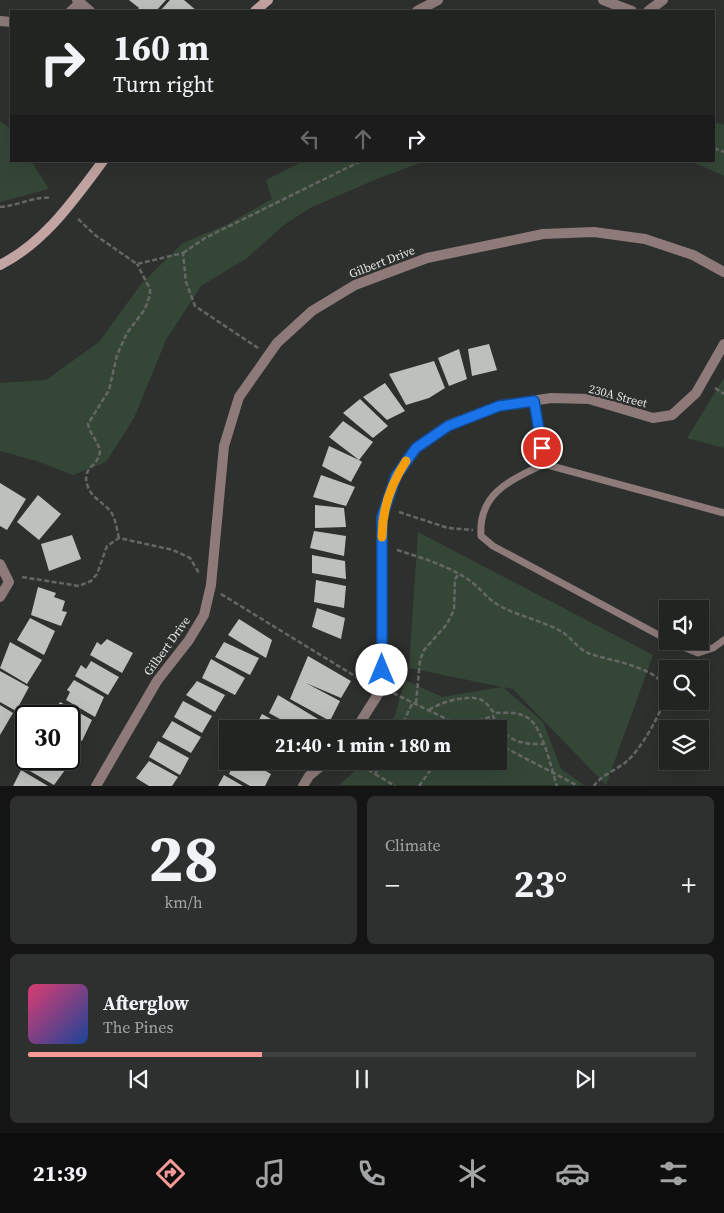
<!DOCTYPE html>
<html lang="en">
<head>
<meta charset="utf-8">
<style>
  body { margin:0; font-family:"Source Serif 4",serif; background:#2e302f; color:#f1f3f6; height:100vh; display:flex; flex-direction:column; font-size:19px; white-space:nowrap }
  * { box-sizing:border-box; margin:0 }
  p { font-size:16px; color:#a2a4a5 }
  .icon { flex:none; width:28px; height:28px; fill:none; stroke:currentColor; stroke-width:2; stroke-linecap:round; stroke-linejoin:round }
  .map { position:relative; height:786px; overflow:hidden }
  .drawer { display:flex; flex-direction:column; gap:10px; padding:10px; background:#131413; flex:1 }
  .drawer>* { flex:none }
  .banner { position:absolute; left:10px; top:10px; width:705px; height:152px; border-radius:0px; box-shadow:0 5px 20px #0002,0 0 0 1px #3f4140; background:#222422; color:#f1f3f6; overflow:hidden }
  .tools { position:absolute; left:659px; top:600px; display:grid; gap:10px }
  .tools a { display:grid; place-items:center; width:50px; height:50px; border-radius:0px; background:#222422; box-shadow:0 5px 20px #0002,0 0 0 1px #3f4140; font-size:25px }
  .speed { position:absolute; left:15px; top:705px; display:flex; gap:10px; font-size:25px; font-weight:700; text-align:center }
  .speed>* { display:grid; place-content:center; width:65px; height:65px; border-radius:50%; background:#222422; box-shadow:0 5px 20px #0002,0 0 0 1px #3f4140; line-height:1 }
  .speed .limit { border:2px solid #111; border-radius:8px; background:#fff; color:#111 }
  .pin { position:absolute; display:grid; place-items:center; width:42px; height:42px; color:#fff; margin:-21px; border:2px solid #fff; border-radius:50%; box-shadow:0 1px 5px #0007 }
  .me { position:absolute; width:55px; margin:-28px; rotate:0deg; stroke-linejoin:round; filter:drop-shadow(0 0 4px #0008) }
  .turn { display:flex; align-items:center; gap:18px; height:105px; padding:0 20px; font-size:22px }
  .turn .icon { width:65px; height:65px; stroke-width:2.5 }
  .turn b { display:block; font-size:35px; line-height:42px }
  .lanes { display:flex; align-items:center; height:48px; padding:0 20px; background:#0003; justify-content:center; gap:25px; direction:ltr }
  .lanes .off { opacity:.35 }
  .big { font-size:38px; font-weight:700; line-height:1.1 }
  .drawer .card { flex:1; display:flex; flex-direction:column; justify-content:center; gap:8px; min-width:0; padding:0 18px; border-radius:8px; background:#2e302f }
  .drawer .dial { align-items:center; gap:0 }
  .dial b { font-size:65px; line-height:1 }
  .song { display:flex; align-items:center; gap:15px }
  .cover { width:60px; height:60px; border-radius:8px; background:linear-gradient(135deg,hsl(340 70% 55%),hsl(220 70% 35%)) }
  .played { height:5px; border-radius:2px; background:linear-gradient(90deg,#f59b97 35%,#3f4140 35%) }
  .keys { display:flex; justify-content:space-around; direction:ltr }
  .heat { display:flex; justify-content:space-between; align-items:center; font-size:28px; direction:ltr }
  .drawer .tiles { flex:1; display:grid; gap:10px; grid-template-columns:1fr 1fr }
  .card:last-child { grid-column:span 2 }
  .trip { position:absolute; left:219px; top:720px; width:288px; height:50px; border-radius:0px; background:#222422; box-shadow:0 5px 20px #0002,0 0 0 1px #3f4140; font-weight:700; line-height:50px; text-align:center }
  .dock { display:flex; height:80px; justify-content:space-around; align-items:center; background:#0e0e0e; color:#a2a4a5 }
  .dock .icon { width:35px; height:35px }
  .dock .on { color:#f59b97 }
  .dock b { font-size:22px; color:#f1f3f6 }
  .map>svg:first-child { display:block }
</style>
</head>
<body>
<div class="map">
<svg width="724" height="786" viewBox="0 0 724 786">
  <rect width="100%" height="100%" fill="#2e302e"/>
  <g fill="#344736">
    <path d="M0,121L11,129V161H31L49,189L0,202Z"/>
    <path d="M714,122L724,125V176L691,161H714Z"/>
    <path d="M304,161H425L379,178L312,207L285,224L247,258L201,286L166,340L134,418L106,462L73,475L37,461L0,451V383L46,380L99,342L141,284L183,243L228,224L272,199L266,180Z"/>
    <path d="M724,378V448L687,438Z"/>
    <path d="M418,532L653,655L606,785L513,689L503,687L543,722L561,769L584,785H339L366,761H498V729H386L395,715L405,680L442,697L502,687L409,668Z"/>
  </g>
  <g fill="#bdc0bd">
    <path d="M129,0H166L156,11H139L137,10L139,8Z"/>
    <path d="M170,0H184L197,11H160Z"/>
    <path d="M489,344L497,370L472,376L468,349Z"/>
    <path d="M459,349L467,379L449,386L438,358Z"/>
    <path d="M434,361L445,388L429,398L406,405L389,374Z"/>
    <path d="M385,383L405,411L387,420L363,397Z"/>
    <path d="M360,399L388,426L373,438L343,413Z"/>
    <path d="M343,421L373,442L359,460L362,462L351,482L322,466L329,446L359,460L329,437Z"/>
    <path d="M321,475L355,487L346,506L313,497Z"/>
    <path d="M0,483L26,499L7,530L0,526Z"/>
    <path d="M38,495L61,514L39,540L17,522Z"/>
    <path d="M315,505L344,508L346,527L315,528Z"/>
    <path d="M314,531L346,536L344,556L310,548Z"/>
    <path d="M72,535L81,559L49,571L41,544Z"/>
    <path d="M312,555L345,561L346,579L312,573Z"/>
    <path d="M316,580L346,586L344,608L314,602Z"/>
    <path d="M38,587L56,593L54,597L65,601L62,611L67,612L61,626L31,615Z"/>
    <path d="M317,608L345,618L341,639L312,627Z"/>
    <path d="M30,618L55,631L44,655L17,640Z"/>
    <path d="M239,619L272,640L266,658L228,635Z"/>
    <path d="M107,639L133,653L122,673L90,655L97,642L101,645Z"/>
    <path d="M10,642L42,660L27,684L0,668Z"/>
    <path d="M224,642L259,658L250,675L215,657Z"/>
    <path d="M308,656L351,681L341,698L306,683L340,701L330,721L290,699Z"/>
    <path d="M211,659L245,678L235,695L202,678Z"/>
    <path d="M91,661L119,677L108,695L75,676L81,665L86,669Z"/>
    <path d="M0,671L29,687L16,711L0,702Z"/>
    <path d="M74,680L104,697L95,717L66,700L70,692L67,690Z"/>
    <path d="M197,681L225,695L215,712L186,695Z"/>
    <path d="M278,695L318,719L312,729H298L269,713Z"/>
    <path d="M183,701L212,716L202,733L174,717Z"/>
    <path d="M60,702L92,720L82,741L69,734V716H52Z"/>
    <path d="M0,705L13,713L0,735Z"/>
    <path d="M262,714L289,729H254Z"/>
    <path d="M172,721L201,737L191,753L162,737Z"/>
    <path d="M69,737L78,743L69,763L61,759H69Z"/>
    <path d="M158,741L189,758L180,775L149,757Z"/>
    <path d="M27,759H55L68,766L54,785L23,767Z"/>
    <path d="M149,761L178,777L172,786H149L136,778Z"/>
    <path d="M235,761H248L271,774L265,786H250L229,774Z"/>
    <path d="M258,761H279L275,771Z"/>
    <path d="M21,770L48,786H13Z"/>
    <path d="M224,775L243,786H218Z"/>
  </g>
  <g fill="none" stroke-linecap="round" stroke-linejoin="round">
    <g stroke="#656765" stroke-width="2.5" stroke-dasharray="5 2.5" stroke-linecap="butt">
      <path d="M714,148L724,152"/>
      <path d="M0,207C18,206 33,196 51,198"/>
      <path d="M78,219L95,235L137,264L183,253L186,282L195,306L258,348"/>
      <path d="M183,253L205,238L361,161"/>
      <path d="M715,388L724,394"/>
      <path d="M399,512L448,528L473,530"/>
      <path d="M119,538C117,531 116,519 111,512C104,503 92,498 88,487C81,468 95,468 99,456C103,446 89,434 88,424L109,390L117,355L127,333L145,309L150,295V289L137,264"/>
      <path d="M397,550C423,558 452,567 473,583C484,592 488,600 502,607C521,617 544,621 562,632C571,637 578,649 588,653C607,661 669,667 665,696C663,711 639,752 627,761C617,770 601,775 594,786"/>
      <path d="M22,577L79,586L91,581L97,574L107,546L119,538L173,550L190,558L199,573"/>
      <path d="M221,594L358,678L369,682"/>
      <path d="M393,693L467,729"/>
      <path d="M416,703L420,660L424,650L447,624L454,610L455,579L458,575"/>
      <path d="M429,710C440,702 467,695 479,699C486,701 490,708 494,713C505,713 518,711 528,718C543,728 551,768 557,786"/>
      <path d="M466,728L468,724L493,716C502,739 520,745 543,744"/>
      <path d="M400,729L413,702"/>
      <path d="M455,729L458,724"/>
      <path d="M498,744L578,786"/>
      <path d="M355,762L375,774L382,761"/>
      <path d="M375,774L395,786"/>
      <path d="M419,786L437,761"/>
    </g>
    <g stroke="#8d7a79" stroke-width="7">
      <path d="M533,401L544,464C511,480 478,493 481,536L493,546L668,640"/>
      <path d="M544,464L724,513"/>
      <path d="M669,641L698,653L713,648L724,640"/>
    </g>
    <g stroke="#8d7a79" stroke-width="10">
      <path d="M77,0L90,11"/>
      <path d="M603,0L632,11"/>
      <path d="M71,11L80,3"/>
      <path d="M417,11L438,0"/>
      <path d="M648,11L663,0"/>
      <path d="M0,21L11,22"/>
      <path d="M0,564L9,582L0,597"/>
      <path d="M356,729L382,688V517L396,476L416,448L448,425L499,406L551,398L589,399L653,418L672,415L696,393L724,344"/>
      <path d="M96,786L157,681L189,640L204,615L211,585L224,446L239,397L277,343L312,311L355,285L427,258L543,234L594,232L645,239L693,255L724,272"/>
      <path d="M303,786L309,776L327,761"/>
    </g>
    <g stroke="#c2a4a2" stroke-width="10">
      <path d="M255,11L268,0"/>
      <path d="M0,265C45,242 73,201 103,161"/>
    </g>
  </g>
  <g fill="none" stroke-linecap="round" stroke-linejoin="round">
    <g stroke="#114b97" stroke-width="12">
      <path id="route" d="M382,670V517L396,476L416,448L448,426L499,406L534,401L542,448"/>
    </g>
    <use href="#route" stroke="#1a73e8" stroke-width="9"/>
    <path stroke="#f59e0b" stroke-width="9" d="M382,537C382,510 391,484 406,461"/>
  </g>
  <g text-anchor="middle" stroke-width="5" stroke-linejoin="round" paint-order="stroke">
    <g font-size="12" fill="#e0e2e0" stroke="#2e302e">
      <text transform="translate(382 262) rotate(-21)" y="4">Gilbert Drive</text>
      <text transform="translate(618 396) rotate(15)" y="4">230A Street</text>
      <text transform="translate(167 646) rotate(-54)" y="4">Gilbert Drive</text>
    </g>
  </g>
</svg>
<div class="tools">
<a><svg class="icon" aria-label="sound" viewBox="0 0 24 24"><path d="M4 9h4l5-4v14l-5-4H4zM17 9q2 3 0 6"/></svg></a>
<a><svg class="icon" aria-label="search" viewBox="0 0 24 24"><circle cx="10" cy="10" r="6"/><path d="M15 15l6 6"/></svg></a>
<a><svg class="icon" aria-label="layers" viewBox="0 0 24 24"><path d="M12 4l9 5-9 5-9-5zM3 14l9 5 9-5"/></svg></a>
</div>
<div class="speed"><div class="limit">30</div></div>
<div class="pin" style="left:542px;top:448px;background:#d93025"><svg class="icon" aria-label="arrive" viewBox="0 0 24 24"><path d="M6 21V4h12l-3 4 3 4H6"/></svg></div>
<svg class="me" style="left:382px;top:670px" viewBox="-20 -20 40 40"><circle r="19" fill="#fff"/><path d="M0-13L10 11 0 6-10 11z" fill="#1a73e8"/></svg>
<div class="trip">21:40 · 1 min · 180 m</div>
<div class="banner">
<div class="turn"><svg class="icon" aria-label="right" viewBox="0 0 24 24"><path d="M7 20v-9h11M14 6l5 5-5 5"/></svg><div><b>160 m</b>Turn right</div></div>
<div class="lanes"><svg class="icon off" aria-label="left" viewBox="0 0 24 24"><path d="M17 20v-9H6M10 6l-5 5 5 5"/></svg><svg class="icon off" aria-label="ahead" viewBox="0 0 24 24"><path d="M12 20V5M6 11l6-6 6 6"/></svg><svg class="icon" aria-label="right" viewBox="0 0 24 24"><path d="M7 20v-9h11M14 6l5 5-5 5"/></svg></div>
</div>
</div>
<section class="drawer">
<div class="tiles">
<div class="card dial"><b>28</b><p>km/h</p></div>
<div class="card"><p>Climate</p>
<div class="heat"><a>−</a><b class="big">23°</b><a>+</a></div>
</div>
<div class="card">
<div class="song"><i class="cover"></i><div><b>Afterglow</b><p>The Pines</p></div></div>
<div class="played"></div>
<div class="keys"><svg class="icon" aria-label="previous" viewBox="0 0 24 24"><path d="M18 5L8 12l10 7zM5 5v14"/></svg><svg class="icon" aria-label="pause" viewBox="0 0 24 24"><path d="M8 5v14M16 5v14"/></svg><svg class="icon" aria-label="next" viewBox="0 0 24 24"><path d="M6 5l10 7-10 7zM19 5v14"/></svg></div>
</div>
</div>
</section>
<nav class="dock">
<b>21:39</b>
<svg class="icon on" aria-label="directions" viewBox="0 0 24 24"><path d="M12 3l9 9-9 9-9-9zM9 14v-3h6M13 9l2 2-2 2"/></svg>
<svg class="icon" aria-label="music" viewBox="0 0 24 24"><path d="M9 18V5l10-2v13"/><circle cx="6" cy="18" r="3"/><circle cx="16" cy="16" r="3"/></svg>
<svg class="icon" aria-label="phone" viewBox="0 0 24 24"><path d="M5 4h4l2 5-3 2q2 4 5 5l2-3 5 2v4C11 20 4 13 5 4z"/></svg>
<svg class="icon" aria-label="climate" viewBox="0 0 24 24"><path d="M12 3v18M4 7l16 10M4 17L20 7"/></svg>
<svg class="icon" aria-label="car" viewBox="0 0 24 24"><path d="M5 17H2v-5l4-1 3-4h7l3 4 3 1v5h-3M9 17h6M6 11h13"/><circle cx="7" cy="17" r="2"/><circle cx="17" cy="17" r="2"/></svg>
<svg class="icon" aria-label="filters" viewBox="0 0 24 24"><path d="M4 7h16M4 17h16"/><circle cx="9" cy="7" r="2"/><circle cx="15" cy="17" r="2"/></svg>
</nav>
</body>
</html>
